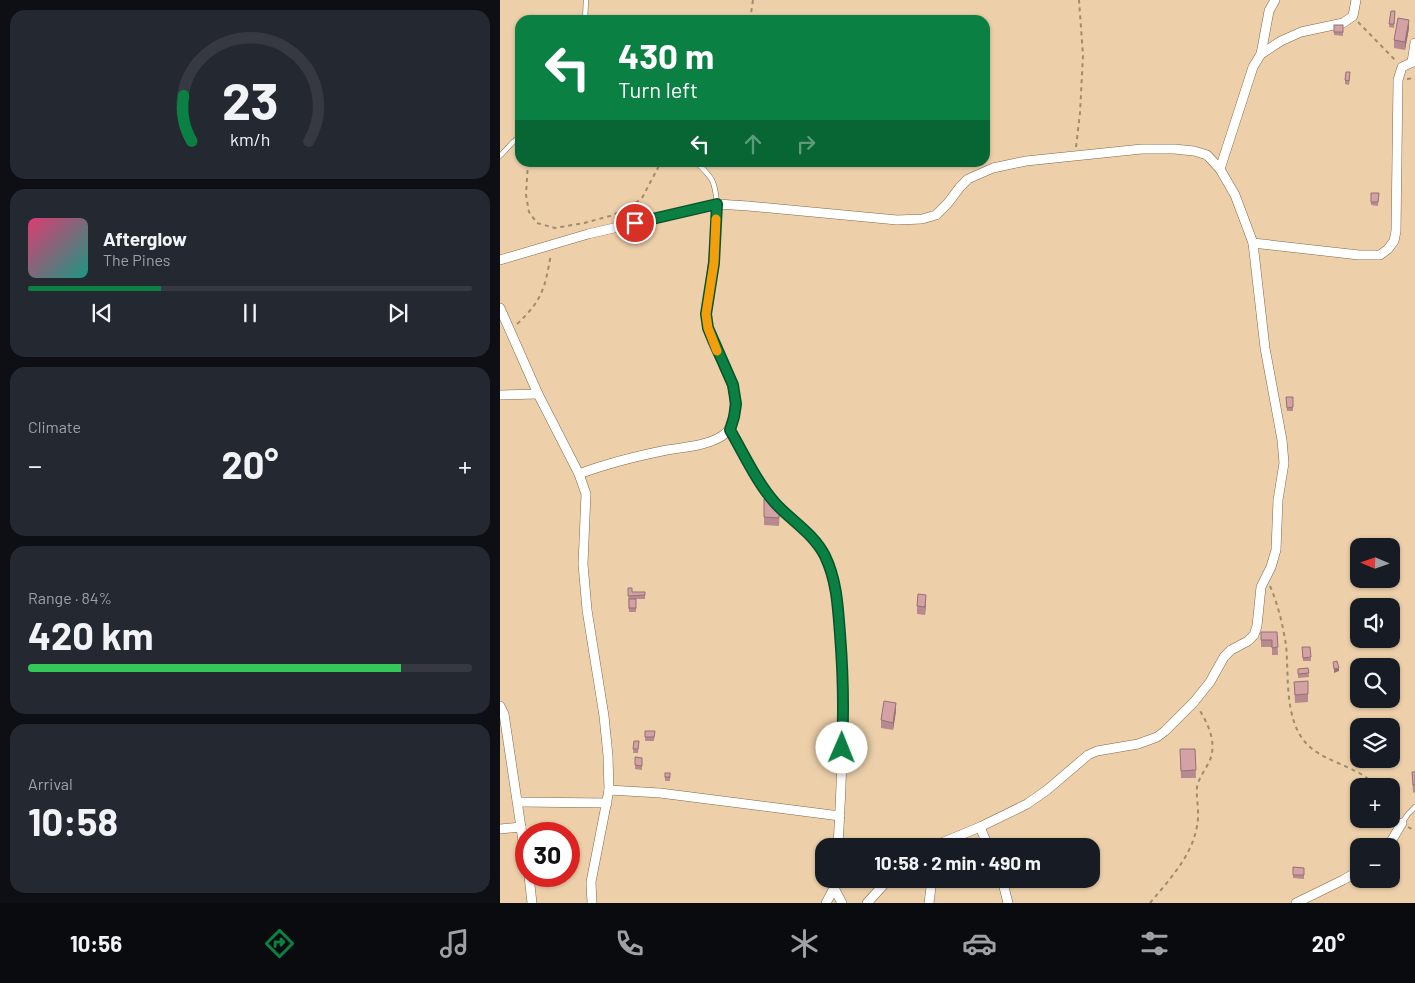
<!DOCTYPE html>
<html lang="en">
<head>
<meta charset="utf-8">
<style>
  body { margin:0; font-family:Barlow,sans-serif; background:#242831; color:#f1f3f6; height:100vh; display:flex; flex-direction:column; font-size:19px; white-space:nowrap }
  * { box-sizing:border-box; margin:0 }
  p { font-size:16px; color:#9ea1a6 }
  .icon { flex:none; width:28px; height:28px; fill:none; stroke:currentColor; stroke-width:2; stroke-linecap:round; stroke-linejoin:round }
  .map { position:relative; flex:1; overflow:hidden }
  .sheet { display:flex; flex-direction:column; gap:10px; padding:10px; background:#0d0f14; width:500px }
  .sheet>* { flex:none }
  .guide { position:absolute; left:15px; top:15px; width:475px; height:152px; border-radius:15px; box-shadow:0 1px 4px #0004; background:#0b8043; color:#fff; overflow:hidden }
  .needle { width:32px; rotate:272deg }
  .controls { position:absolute; left:850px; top:538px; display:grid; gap:10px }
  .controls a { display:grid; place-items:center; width:50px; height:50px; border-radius:10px; background:#171b24; box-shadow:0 1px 4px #0004; font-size:25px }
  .speed { position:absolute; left:15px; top:822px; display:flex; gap:10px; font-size:25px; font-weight:700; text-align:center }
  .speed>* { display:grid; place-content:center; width:65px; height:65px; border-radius:50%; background:#171b24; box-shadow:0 1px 4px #0004; line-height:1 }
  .speed .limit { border:8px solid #d22; background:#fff; color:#111 }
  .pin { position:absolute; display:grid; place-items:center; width:42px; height:42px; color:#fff; margin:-21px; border:2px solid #fff; border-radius:50%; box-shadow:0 1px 5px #0007 }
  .me { position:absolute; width:55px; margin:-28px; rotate:1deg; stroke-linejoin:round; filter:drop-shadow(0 0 4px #0008) }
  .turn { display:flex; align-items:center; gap:18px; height:105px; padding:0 20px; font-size:22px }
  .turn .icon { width:65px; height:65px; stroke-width:2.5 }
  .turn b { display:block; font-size:35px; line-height:42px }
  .lanes { display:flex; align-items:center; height:48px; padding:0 20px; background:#0003; justify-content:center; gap:25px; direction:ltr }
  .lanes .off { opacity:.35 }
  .big { font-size:38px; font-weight:700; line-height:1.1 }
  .sheet .widget { flex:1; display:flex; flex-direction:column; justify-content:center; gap:8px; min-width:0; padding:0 18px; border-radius:15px; background:#242831 }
  .sheet .dial { align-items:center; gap:0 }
  .dial svg { height:130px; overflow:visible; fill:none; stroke:#363941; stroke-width:7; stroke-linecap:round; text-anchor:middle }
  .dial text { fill:#f1f3f6; stroke:none }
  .song { display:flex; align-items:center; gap:15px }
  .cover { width:60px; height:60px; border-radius:8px; background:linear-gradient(135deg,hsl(340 70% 55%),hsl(170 70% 35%)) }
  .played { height:5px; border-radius:2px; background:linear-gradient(90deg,#0b8043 30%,#363941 30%) }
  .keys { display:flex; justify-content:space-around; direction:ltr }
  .heat { display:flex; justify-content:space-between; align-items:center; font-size:28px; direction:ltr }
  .charge { height:8px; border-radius:4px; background:linear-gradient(90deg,#34c759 84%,#363941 0) }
  .trip { position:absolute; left:315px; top:838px; width:285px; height:50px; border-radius:15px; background:#171b24; box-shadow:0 1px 4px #0004; font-weight:700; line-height:50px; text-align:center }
  .tab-bar { display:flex; height:80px; justify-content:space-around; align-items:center; background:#090b0e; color:#9ea1a6 }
  .tab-bar .icon { width:35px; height:35px }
  .tab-bar .selected { color:#0b8043 }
  .tab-bar b { font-size:22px; color:#f1f3f6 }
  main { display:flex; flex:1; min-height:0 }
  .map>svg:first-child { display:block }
</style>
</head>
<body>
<main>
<section class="sheet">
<div class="widget dial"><svg viewBox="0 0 100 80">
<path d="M14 69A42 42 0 1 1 86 69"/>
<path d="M14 69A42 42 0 0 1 9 41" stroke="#0b8043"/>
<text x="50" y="56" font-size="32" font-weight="700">23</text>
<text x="50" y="72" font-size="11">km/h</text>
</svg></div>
<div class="widget">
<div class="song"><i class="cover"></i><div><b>Afterglow</b><p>The Pines</p></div></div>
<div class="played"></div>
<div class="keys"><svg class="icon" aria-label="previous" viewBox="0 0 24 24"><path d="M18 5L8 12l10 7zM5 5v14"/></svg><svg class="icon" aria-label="pause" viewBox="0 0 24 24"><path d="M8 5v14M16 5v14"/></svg><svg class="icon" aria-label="next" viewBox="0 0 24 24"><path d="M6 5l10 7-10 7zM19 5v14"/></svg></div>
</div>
<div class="widget"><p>Climate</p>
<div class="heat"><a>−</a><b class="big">20°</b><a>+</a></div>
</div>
<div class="widget"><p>Range · 84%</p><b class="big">420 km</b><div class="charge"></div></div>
<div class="widget"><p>Arrival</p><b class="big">10:58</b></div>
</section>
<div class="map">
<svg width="915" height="903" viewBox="0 0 915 903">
  <rect width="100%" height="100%" fill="#edd0aa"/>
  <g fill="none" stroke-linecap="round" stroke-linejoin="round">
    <g stroke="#826745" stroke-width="5.5">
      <g id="lane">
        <path d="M85,20L86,0"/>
        <path d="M0,156L13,142L20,137"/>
        <path d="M196,162C213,178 215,181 217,204"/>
        <path d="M902,823L908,814L915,807"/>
      </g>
    </g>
    <g stroke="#826745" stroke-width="10">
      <g id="street">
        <path d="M761,54L769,11L775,0"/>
        <path d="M912,62L915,43"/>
        <path d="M720,169L753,67L761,54L781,41L801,32L843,23L853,16L856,0"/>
        <path d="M753,243L859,255H880L888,249L894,241L896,231L898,80L902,67L915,61"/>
        <path d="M0,260L88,234L217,204L248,206L397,220L422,219L436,215L448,203L460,187L468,179L493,168L526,161L642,149H674L694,151L707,155L720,169L735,195L753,243L765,348L782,440L784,463L778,500L776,550L771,567L761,587L757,626L754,635L748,641L731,650L724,657L710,682L694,702L665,731L657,737L638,744L597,751L588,755L547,790L527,804L480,827L434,846"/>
        <path d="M0,308L38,394L79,474L86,494L83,564L87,610L104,716L108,756L109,790L91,882L92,903"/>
        <path d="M0,395L38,394"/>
        <path d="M230,430C244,454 257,482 276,503C293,521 314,534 325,556C337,580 338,607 340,634C345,704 342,776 338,846"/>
        <path d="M79,474C108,463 137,456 167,450C185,447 206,446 222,436C230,431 233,423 234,414C239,376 216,360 208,329C204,313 210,289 212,272C215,250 216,227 217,204"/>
        <path d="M0,706L4,714L26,861"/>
        <path d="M109,790L160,793L340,816"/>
        <path d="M18,802L107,803"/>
        <path d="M480,827L488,846"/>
        <path d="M0,829L21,827"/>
        <path d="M886,846L892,840L902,823"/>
        <path d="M29,876L32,903"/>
        <path d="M502,879L508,903"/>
        <path d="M334,888L342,903"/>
        <path d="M326,903L334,888L335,879"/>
        <path d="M367,903L389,879"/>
        <path d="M429,903L432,879"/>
        <path d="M796,903L843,880L859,871"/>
      </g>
    </g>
    <g stroke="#a18b6d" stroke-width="2" stroke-dasharray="4 4" stroke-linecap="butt">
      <path d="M250,20L253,0"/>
      <path d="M858,22L897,62"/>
      <path d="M907,79L915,78"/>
      <path d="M576,147L580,113L583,55L579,0"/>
      <path d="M28,162L26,195L29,212L37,223L55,228L84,223L110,216L129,208L142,198L161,162"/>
      <path d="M17,324C43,300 45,287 51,254"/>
      <path d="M770,586C778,604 783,626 786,645C789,675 784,717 805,742C823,763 857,765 876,786"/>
      <path d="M891,806L898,817"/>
      <path d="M908,827L915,831"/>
      <path d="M650,903C669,880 692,856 697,826C700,813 696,800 697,787C699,777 706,769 710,760C717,742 708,724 699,709"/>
    </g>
    <use href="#lane" stroke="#fff" stroke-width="4.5"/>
    <use href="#street" stroke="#fff" stroke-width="9"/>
  </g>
  <g fill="#b68a8e">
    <path d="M891,11H895L894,28L889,27Z"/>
    <path d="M834,25H843V36L834,35Z"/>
    <path d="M909,28L905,50L894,48V40Z"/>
    <path d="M850,76L849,85L845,84V80Z"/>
    <path d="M871,193H879L878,206L871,205Z"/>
    <path d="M786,397H793V411H787Z"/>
    <path d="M264,499L274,504H280L279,526L264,525Z"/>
    <path d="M128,588L132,592H145V599H136V612H129Z"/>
    <path d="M426,603L425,615L417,614V606Z"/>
    <path d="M761,632H777L778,655H772V647H761Z"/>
    <path d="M802,647H810L811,661H803Z"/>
    <path d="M808,668L809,677L798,678V669Z"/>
    <path d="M794,682L808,694V702L795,703Z"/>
    <path d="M396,711L393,730L381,728V720Z"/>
    <path d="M145,731H155L154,741H145Z"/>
    <path d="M134,741H139L138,753H133Z"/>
    <path d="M680,749H695L696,778H681Z"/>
    <path d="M135,757L142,758V770L135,769Z"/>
    <path d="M912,772H915V792L913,793Z"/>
    <rect x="165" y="773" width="5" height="8"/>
    <path d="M793,867L804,868V879L793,878Z"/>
  </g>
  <g fill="#947174">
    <path d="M909,20V28L905,50V42Z"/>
    <path d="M426,595V603L425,615V607Z"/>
    <path d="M839,668V671L834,673V669Z"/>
    <path d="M396,703V711L393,730V723Z"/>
  </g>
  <g fill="#d4a1a5" stroke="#947174">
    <path d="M891,11H895L894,24H889Z"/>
    <path d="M898,18L909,20L905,42L894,40Z"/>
    <rect x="834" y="25" width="9" height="7"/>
    <path d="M846,72H850L849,81L845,80Z"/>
    <path d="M871,193H879L878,202H871Z"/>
    <path d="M786,397H793V407L787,408Z"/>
    <path d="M264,499H274V504H280L279,518L264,517Z"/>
    <path d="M128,588H132V592H145V595L128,596Z"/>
    <path d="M418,594L426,595L425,607L417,606Z"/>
    <rect x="129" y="599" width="7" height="9"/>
    <path d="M761,632H777L778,647L772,648V640H761Z"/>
    <path d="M802,647H810L811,657L803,658Z"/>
    <path d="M837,661L839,668L834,669L833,662Z"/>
    <path d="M808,668L809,673L798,674V669Z"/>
    <path d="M808,681V694L795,695L794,682Z"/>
    <path d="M384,701L396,703L393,723L381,720Z"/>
    <path d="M145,731H155L154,737H145Z"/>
    <path d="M134,741H139L138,749H133Z"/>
    <path d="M680,749H695L696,770L681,771Z"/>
    <path d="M135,757L142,758V766L135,765Z"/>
    <path d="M912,772H915V785H913Z"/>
    <rect x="165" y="773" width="5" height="4"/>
    <path d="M793,867L804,868V875H793Z"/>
  </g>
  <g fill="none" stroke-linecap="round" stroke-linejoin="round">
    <g stroke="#07532c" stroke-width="12">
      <path id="route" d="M135,223L217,204L214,263L206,314L208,328L233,385L236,404L234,417L230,430C244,454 257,483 276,504C293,522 314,534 325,556C337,581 338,608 340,634C343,672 344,710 342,748"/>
    </g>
    <use href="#route" stroke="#0b8043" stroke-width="9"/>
    <path stroke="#f59e0b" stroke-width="9" d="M216,219L214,263L206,314L208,328L217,351"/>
  </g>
</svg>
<div class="controls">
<a><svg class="needle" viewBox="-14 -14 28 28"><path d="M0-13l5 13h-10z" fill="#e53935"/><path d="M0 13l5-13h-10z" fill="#9ea1a6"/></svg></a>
<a><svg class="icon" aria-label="sound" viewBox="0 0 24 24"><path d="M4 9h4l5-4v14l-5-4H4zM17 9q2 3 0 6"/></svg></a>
<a><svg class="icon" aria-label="search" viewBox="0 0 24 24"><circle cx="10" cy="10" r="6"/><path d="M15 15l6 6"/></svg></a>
<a><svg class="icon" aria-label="layers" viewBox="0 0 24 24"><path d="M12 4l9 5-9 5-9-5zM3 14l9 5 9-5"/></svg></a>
<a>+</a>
<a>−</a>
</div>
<div class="speed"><div class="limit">30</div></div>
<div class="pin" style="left:135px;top:223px;background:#d93025"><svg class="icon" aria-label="arrive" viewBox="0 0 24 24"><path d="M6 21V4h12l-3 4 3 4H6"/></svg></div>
<svg class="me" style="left:342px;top:748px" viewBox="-20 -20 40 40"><circle r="19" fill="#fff"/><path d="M0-13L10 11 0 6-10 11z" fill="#0b8043"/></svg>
<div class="trip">10:58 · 2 min · 490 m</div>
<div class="guide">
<div class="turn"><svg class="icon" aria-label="left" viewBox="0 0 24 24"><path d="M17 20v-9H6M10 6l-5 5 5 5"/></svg><div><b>430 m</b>Turn left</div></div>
<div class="lanes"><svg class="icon" aria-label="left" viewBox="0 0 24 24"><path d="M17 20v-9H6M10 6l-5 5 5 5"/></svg><svg class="icon off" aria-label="ahead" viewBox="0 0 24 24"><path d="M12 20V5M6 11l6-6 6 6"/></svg><svg class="icon off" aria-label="right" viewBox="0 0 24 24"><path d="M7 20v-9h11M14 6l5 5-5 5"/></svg></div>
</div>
</div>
</main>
<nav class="tab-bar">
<b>10:56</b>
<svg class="icon selected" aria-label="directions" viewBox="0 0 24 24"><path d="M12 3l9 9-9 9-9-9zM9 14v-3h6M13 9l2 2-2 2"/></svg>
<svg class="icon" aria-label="music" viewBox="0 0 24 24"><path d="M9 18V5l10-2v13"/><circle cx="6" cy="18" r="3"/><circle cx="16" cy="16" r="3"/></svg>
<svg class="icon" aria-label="phone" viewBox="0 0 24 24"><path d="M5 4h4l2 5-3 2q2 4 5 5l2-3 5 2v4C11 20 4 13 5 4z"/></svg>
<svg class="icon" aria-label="climate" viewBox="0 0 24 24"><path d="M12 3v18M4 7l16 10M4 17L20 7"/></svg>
<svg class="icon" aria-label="car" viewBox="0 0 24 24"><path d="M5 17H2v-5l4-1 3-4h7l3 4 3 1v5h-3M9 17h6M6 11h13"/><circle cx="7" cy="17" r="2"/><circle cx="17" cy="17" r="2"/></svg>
<svg class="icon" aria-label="filters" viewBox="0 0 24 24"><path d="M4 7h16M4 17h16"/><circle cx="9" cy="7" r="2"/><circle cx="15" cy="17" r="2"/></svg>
<b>20°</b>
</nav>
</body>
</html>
